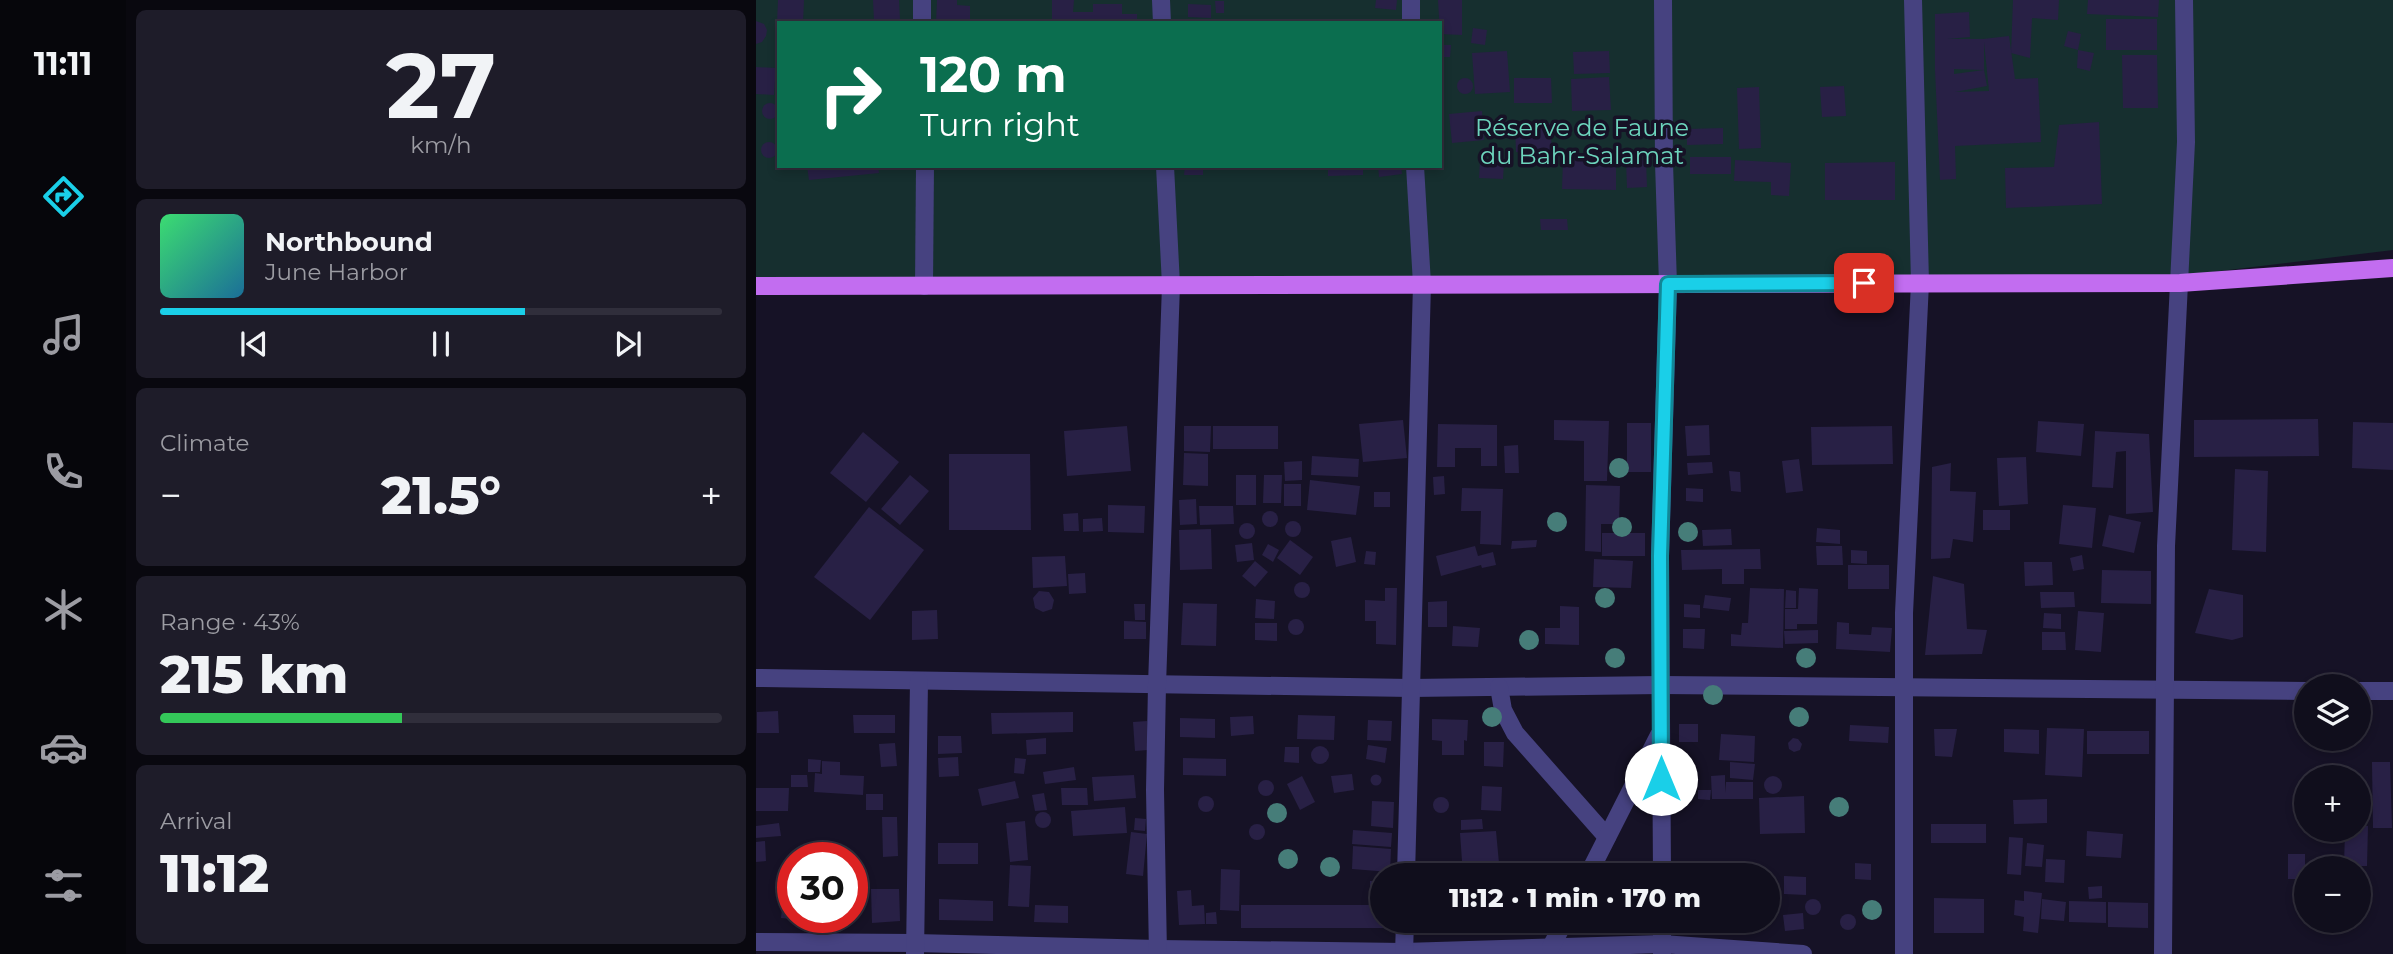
<!DOCTYPE html>
<html lang="en">
<head>
<meta charset="utf-8">
<style>
  body { margin:0; font-family:Montserrat,sans-serif; background:#1e1c29; color:#f1f3f6; height:100vh; display:flex; flex-direction:column; font-size:26px; white-space:nowrap }
  * { box-sizing:border-box; margin:0 }
  p { font-size:23px; color:#9c9ca3 }
  .icon { flex:none; width:38px; height:38px; fill:none; stroke:currentColor; stroke-width:2; stroke-linecap:round; stroke-linejoin:round }
  .map { position:relative; flex:1; overflow:hidden }
  .drawer { display:flex; flex-direction:column; gap:10px; padding:10px; background:#09080f; width:630px }
  .drawer>* { flex:none }
  .guide { position:absolute; left:21px; top:21px; width:665px; height:147px; border-radius:0px; box-shadow:0 4px 10px #0003,0 0 0 2px #302e3b; background:#0b6e4f; color:#fff; overflow:hidden }
  .controls { position:absolute; left:1538px; top:674px; display:grid; gap:14px }
  .controls a { display:grid; place-items:center; width:77px; height:77px; border-radius:50%; background:#100e1c; box-shadow:0 4px 10px #0003,0 0 0 2px #302e3b; font-size:35px }
  .speed { position:absolute; left:21px; top:842px; display:flex; gap:14px; font-size:35px; font-weight:700; text-align:center }
  .speed>* { display:grid; place-content:center; width:91px; height:91px; border-radius:50%; background:#100e1c; box-shadow:0 4px 10px #0003,0 0 0 2px #302e3b; line-height:1 }
  .speed .limit { border:10px solid #d22; background:#fff; color:#111 }
  .pin { position:absolute; display:grid; place-items:center; width:60px; height:60px; color:#fff; margin:-30px; border-radius:14px; box-shadow:0 4px 10px #0006 }
  .me { position:absolute; width:77px; margin:-38px; rotate:0deg; stroke-linejoin:round; filter:drop-shadow(0 0 5px #0008) }
  .turn { display:flex; align-items:center; gap:24px; height:147px; padding:0 28px; font-size:32px }
  .turn .icon { width:91px; height:91px; stroke-width:2.5 }
  .turn b { display:block; font-size:49px; line-height:60px }
  .big { font-size:52px; font-weight:800; line-height:1.1 }
  .drawer .card { flex:1; display:flex; flex-direction:column; justify-content:center; gap:10px; min-width:0; padding:0 24px; border-radius:10px; background:#1e1c29 }
  .drawer .dial { align-items:center; gap:0 }
  .dial b { font-size:91px; line-height:1 }
  .song { display:flex; align-items:center; gap:21px }
  .cover { width:84px; height:84px; border-radius:10px; background:linear-gradient(135deg,hsl(140 70% 55%),hsl(200 70% 35%)) }
  .played { height:7px; border-radius:4px; background:linear-gradient(90deg,#1acfe8 65%,#302e3b 65%) }
  .keys { display:flex; justify-content:space-around; direction:ltr }
  .heat { display:flex; justify-content:space-between; align-items:center; font-size:38px; direction:ltr }
  .charge { height:10px; border-radius:5px; background:linear-gradient(90deg,#34c759 43%,#302e3b 0) }
  .trip { position:absolute; left:614px; top:863px; width:410px; height:70px; border-radius:35px; background:#100e1c; box-shadow:0 4px 10px #0003,0 0 0 2px #302e3b; font-weight:800; line-height:70px; text-align:center }
  main { display:flex; flex:1; min-height:0 }
  .menu { display:flex; flex-direction:column; width:126px; justify-content:space-around; align-items:center; background:#06060b; color:#9c9ca3 }
  .menu .icon { width:49px; height:49px }
  .menu .current { color:#1acfe8 }
  .menu b { font-size:32px; color:#f1f3f6 }
  .map>svg:first-child { display:block }
</style>
</head>
<body>
<main>
<nav class="menu">
<b>11:11</b>
<svg class="icon current" aria-label="directions" viewBox="0 0 24 24"><path d="M12 3l9 9-9 9-9-9zM9 14v-3h6M13 9l2 2-2 2"/></svg>
<svg class="icon" aria-label="music" viewBox="0 0 24 24"><path d="M9 18V5l10-2v13"/><circle cx="6" cy="18" r="3"/><circle cx="16" cy="16" r="3"/></svg>
<svg class="icon" aria-label="phone" viewBox="0 0 24 24"><path d="M5 4h4l2 5-3 2q2 4 5 5l2-3 5 2v4C11 20 4 13 5 4z"/></svg>
<svg class="icon" aria-label="climate" viewBox="0 0 24 24"><path d="M12 3v18M4 7l16 10M4 17L20 7"/></svg>
<svg class="icon" aria-label="car" viewBox="0 0 24 24"><path d="M5 17H2v-5l4-1 3-4h7l3 4 3 1v5h-3M9 17h6M6 11h13"/><circle cx="7" cy="17" r="2"/><circle cx="17" cy="17" r="2"/></svg>
<svg class="icon" aria-label="filters" viewBox="0 0 24 24"><path d="M4 7h16M4 17h16"/><circle cx="9" cy="7" r="2"/><circle cx="15" cy="17" r="2"/></svg>
</nav>
<section class="drawer">
<div class="card dial"><b>27</b><p>km/h</p></div>
<div class="card">
<div class="song"><i class="cover"></i><div><b>Northbound</b><p>June Harbor</p></div></div>
<div class="played"></div>
<div class="keys"><svg class="icon" aria-label="previous" viewBox="0 0 24 24"><path d="M18 5L8 12l10 7zM5 5v14"/></svg><svg class="icon" aria-label="pause" viewBox="0 0 24 24"><path d="M8 5v14M16 5v14"/></svg><svg class="icon" aria-label="next" viewBox="0 0 24 24"><path d="M6 5l10 7-10 7zM19 5v14"/></svg></div>
</div>
<div class="card"><p>Climate</p>
<div class="heat"><a>−</a><b class="big">21.5°</b><a>+</a></div>
</div>
<div class="card"><p>Range · 43%</p><b class="big">215 km</b><div class="charge"></div></div>
<div class="card"><p>Arrival</p><b class="big">11:12</b></div>
</section>
<div class="map">
<svg width="1637" height="954" viewBox="0 0 1637 954">
  <rect width="100%" height="100%" fill="#161226"/>
  <path fill="#162f2f" fill-rule="evenodd" d="M0,0H1637V250L1382,281L0,287ZM23,23H684V166H23Z"/>
  <g fill="#282045" fill-rule="evenodd">
    <path d="M22,0H48L47,23H21Z"/>
    <path d="M117,0H143L144,20L118,21Z"/>
    <path d="M181,0H201V5L214,6V23H180Z"/>
    <path d="M296,0H318L317,12H337V4H366V14H381V23H296Z"/>
    <path d="M620,0H641L640,10L619,8Z"/>
    <path d="M682,0H706V35L684,34Z"/>
    <path d="M1257,0H1303L1302,20L1276,18L1274,58L1255,53Z"/>
    <path d="M1332,0H1403L1402,17L1331,14Z"/>
    <path d="M459,1H468V13H460Z"/>
    <path d="M432,4L455,5V18L432,17Z"/>
    <path d="M1213,12L1214,37L1191,39H1227L1253,36L1259,79L1282,78L1285,142L1199,146L1200,179L1184,180L1179,70V14ZM1228,42L1233,91L1199,92L1231,86L1228,70L1198,74V69L1228,70Z"/>
    <rect x="1350" y="19" width="51" height="31"/>
    <path d="M0,21L8,24L11,30L10,36L6,42L0,44Z"/>
    <path d="M717,28L731,30L729,45L715,43Z"/>
    <path d="M1312,31L1325,34L1322,50L1308,46Z"/>
    <path d="M684,45H695L694,57H684Z"/>
    <path d="M1322,50L1338,53L1334,71L1321,68Z"/>
    <path d="M751,51L754,92L719,94L716,53Z"/>
    <path d="M853,51L854,73L818,74L817,52Z"/>
    <path d="M1366,55H1401L1402,108H1367Z"/>
    <path d="M0,67L20,68L18,95L0,94Z"/>
    <path d="M853,77L855,110L816,111L815,79Z"/>
    <circle cx="709" cy="86" r="8"/>
    <path d="M758,78H795L796,103H758Z"/>
    <path d="M1088,86L1090,116L1066,117L1064,87Z"/>
    <path d="M1003,87L1005,148L983,149L981,88Z"/>
    <circle cx="14" cy="111" r="8"/>
    <path d="M726,111L728,140L696,143L693,114Z"/>
    <path d="M1343,122L1346,204L1250,208L1249,168L1298,167L1303,125Z"/>
    <path d="M794,123L796,151L760,152L759,125Z"/>
    <path d="M967,128V144L931,145V129Z"/>
    <circle cx="13" cy="150" r="8"/>
    <rect x="934" y="157" width="41" height="17"/>
    <path d="M807,160L860,161V190L806,189Z"/>
    <path d="M890,160L891,187L871,188L870,161Z"/>
    <path d="M979,160L1035,163L1033,196L1015,195V182L978,181Z"/>
    <path d="M724,161L748,162L747,179L723,178Z"/>
    <path d="M1139,162V200H1069V163Z"/>
    <path d="M51,166H122L123,173L53,180Z"/>
    <path d="M429,166H447V175H428Z"/>
    <path d="M572,166H607V175L572,176Z"/>
    <path d="M622,166H645L646,174L623,177Z"/>
    <path d="M784,219H811L812,230H785Z"/>
    <path d="M1562,419L1563,456L1438,457V420Z"/>
    <path d="M647,420L651,458L607,462L603,424Z"/>
    <path d="M798,420L853,421L851,481H828V441L798,440Z"/>
    <path d="M1282,421L1328,424L1325,456L1280,452Z"/>
    <path d="M1597,422L1637,423V470L1596,468Z"/>
    <rect x="871" y="423" width="24" height="49"/>
    <path d="M682,424L741,425V466H725V448H699V467H681Z"/>
    <path d="M953,425L954,455L931,456L929,426Z"/>
    <path d="M371,426L375,471L311,476L308,431Z"/>
    <path d="M428,426H455L454,452L428,451Z"/>
    <rect x="457" y="426" width="65" height="23"/>
    <path d="M1136,426L1137,464L1056,465L1055,427Z"/>
    <path d="M1339,431L1393,434L1397,512L1370,514V451L1360,452L1357,488L1336,487Z"/>
    <path d="M107,432L143,462L110,502L74,473Z"/>
    <path d="M762,445L763,473H749L748,446Z"/>
    <path d="M428,453L452,454V486L427,485Z"/>
    <path d="M193,454H274L275,530H193Z"/>
    <path d="M556,456L603,459L602,477L555,475Z"/>
    <path d="M1270,457L1272,504L1243,506L1241,458Z"/>
    <path d="M1043,459L1047,491L1030,493L1026,461Z"/>
    <path d="M546,461V480L529,481L528,462Z"/>
    <path d="M956,462L957,473L932,475L931,463Z"/>
    <path d="M1195,463L1194,491L1220,492L1217,542L1197,539L1194,558L1175,559L1176,467Z"/>
    <path d="M1479,469L1512,471L1510,552L1476,550Z"/>
    <path d="M973,471L984,472L985,492L975,491Z"/>
    <path d="M154,475L173,491L144,525L125,509Z"/>
    <rect x="480" y="475" width="20" height="30"/>
    <path d="M508,475H526L525,503H507Z"/>
    <path d="M688,476L689,494L678,495L677,477Z"/>
    <path d="M554,480L604,486L600,515L551,510Z"/>
    <rect x="528" y="484" width="17" height="22"/>
    <path d="M830,485L864,486L863,524H845V552L829,551Z"/>
    <path d="M706,488L747,489L745,545L724,544L725,511H705Z"/>
    <path d="M930,488L947,489V502L930,501Z"/>
    <rect x="618" y="492" width="16" height="15"/>
    <path d="M440,499L441,524L424,525L423,500Z"/>
    <path d="M352,505L389,506L388,533L352,532Z"/>
    <path d="M1307,505L1340,508L1336,548L1303,544Z"/>
    <path d="M443,506H477L478,524L444,525Z"/>
    <path d="M113,507L168,550L114,620L58,577Z"/>
    <rect x="1227" y="510" width="27" height="20"/>
    <circle cx="514" cy="519" r="8"/>
    <path d="M322,513L323,531H308L307,514Z"/>
    <path d="M1353,515L1385,522L1378,553L1346,546Z"/>
    <path d="M346,518L347,531L327,532V519Z"/>
    <circle cx="537" cy="529" r="8"/>
    <circle cx="491" cy="531" r="8"/>
    <path d="M1061,528L1084,530V544L1060,542Z"/>
    <path d="M455,529L456,569L424,570L423,530Z"/>
    <path d="M975,529L976,545L947,546L946,530Z"/>
    <rect x="846" y="533" width="43" height="23"/>
    <path d="M595,537L600,562L580,567L575,541Z"/>
    <path d="M534,540L557,557L544,575L521,558Z"/>
    <path d="M781,540L780,547L755,549L756,541Z"/>
    <path d="M496,543L498,560L481,562L479,545Z"/>
    <path d="M512,544L523,550L517,562L506,555Z"/>
    <path d="M719,546L722,556L737,552L740,565L726,568L725,565L685,576L680,556Z"/>
    <path d="M1060,546H1086L1087,565H1061Z"/>
    <path d="M1004,549L1005,569H988V584H966V569L926,570L925,550Z"/>
    <path d="M1095,550L1111,551V564L1095,563Z"/>
    <path d="M610,551L620,552L619,565L608,564Z"/>
    <path d="M1326,555L1328,569L1317,571L1314,558Z"/>
    <path d="M309,556L311,586L277,588L276,557Z"/>
    <path d="M838,559L877,561L875,588L837,587Z"/>
    <path d="M499,561L512,572L499,587L486,576Z"/>
    <path d="M1268,562H1296L1297,585L1269,586Z"/>
    <rect x="1092" y="565" width="41" height="24"/>
    <path d="M1346,570L1395,571V604L1345,603Z"/>
    <path d="M329,573L330,593L313,594L312,574Z"/>
    <path d="M1177,576L1208,584L1211,629L1231,630L1226,654L1169,655Z"/>
    <circle cx="546" cy="590" r="8"/>
    <path d="M629,588H641L640,645L620,644V621H609V600L629,601Z"/>
    <path d="M994,588L1028,589L1027,648L975,646V634L985,635L986,623H992Z"/>
    <path d="M1043,588L1062,589L1061,624H1041V629H1029V609H1042Z"/>
    <path d="M1453,589L1487,595V637L1476,640L1439,633Z"/>
    <path d="M1030,590L1040,591V608H1029Z"/>
    <path d="M283,591L293,592L298,600L296,609L287,612L279,608L277,598Z"/>
    <path d="M1284,592H1318L1319,607L1285,608Z"/>
    <path d="M949,595L975,598L973,611L947,608Z"/>
    <path d="M500,599L519,601L518,619L499,618Z"/>
    <path d="M691,601V627H672V602Z"/>
    <path d="M427,603L461,604L460,646L425,645Z"/>
    <path d="M378,604H389V620H379Z"/>
    <path d="M928,604L944,605V618L928,617Z"/>
    <path d="M804,606L823,607V645L789,644V628H804Z"/>
    <path d="M181,610L182,639L156,640V611Z"/>
    <path d="M1322,611L1348,613L1345,652L1319,650Z"/>
    <path d="M1288,613L1305,614V629L1287,628Z"/>
    <circle cx="540" cy="627" r="8"/>
    <path d="M368,621L390,622V639H368Z"/>
    <path d="M1081,622L1093,623V634L1115,635L1116,627L1136,628L1134,652L1080,649Z"/>
    <path d="M499,623H521V641L499,640Z"/>
    <path d="M697,626L724,628L722,647L696,646Z"/>
    <path d="M927,629H949L948,649L927,648Z"/>
    <path d="M1062,630V643L1029,644L1028,631Z"/>
    <path d="M1286,632H1309L1310,650H1286Z"/>
    <path d="M22,711L23,733H1V712Z"/>
    <path d="M317,712V732L236,734L235,713Z"/>
    <path d="M97,715H139V733H98Z"/>
    <path d="M542,715L579,716L578,740L541,739Z"/>
    <path d="M497,716L498,734L475,736L474,717Z"/>
    <path d="M424,718L459,719V738L424,737Z"/>
    <path d="M676,719L712,720L711,741L708,740V755H686V741L676,740Z"/>
    <path d="M612,720L636,721L635,741L611,740Z"/>
    <path d="M391,721L392,750L379,751L377,722Z"/>
    <rect x="923" y="724" width="19" height="18"/>
    <path d="M1094,725L1133,727L1132,743L1093,741Z"/>
    <path d="M1291,728L1328,729L1326,777L1289,775Z"/>
    <path d="M1178,729H1201L1196,757L1179,756Z"/>
    <path d="M1248,729L1283,730V754L1248,752Z"/>
    <rect x="1331" y="731" width="62" height="23"/>
    <path d="M965,734L999,736L998,762L963,760Z"/>
    <path d="M182,736H205L206,753L182,754Z"/>
    <path d="M290,738V754L271,755L270,740Z"/>
    <path d="M1037,738L1042,739L1046,744L1044,750L1038,752L1033,749L1032,743Z"/>
    <path d="M728,742H748L747,767L728,766Z"/>
    <path d="M139,743L141,766L125,767L123,744Z"/>
    <path d="M612,745L631,748L629,763L610,759Z"/>
    <circle cx="564" cy="755" r="9"/>
    <path d="M529,747H543V763L528,762Z"/>
    <path d="M202,757L203,776L183,777L182,758Z"/>
    <path d="M259,758L270,759L268,774L258,773Z"/>
    <path d="M427,758L470,759V776L427,775Z"/>
    <path d="M52,759L65,760L64,772H52Z"/>
    <path d="M66,761L84,762V775L108,776L107,795L58,792L59,773L66,774Z"/>
    <path d="M974,762L999,764L997,780L974,778Z"/>
    <path d="M1616,762H1634L1636,828H1617Z"/>
    <path d="M318,767L320,780L289,784L287,772Z"/>
    <path d="M596,774L598,790L578,793L575,776Z"/>
    <circle cx="620" cy="780" r="5.5"/>
    <path d="M35,775H51L52,787H35Z"/>
    <path d="M378,775L380,798L338,801L336,777Z"/>
    <path d="M969,775V793L970,782H997V799H956L955,776Z"/>
    <circle cx="1017" cy="785" r="9"/>
    <path d="M546,776L559,802L544,810L531,784Z"/>
    <circle cx="510" cy="788" r="8"/>
    <path d="M259,781L263,798L226,806L222,789Z"/>
    <path d="M1603,782H1611L1610,815L1603,814Z"/>
    <path d="M726,786L746,787L745,811L725,810Z"/>
    <path d="M0,788H33L32,811H0Z"/>
    <path d="M305,788H331L332,805H306Z"/>
    <path d="M942,790H955L954,800L942,799Z"/>
    <path d="M288,793L291,810L279,811L276,795Z"/>
    <rect x="110" y="794" width="17" height="16"/>
    <path d="M1048,796L1049,833L1004,834L1003,798Z"/>
    <circle cx="450" cy="804" r="8"/>
    <circle cx="685" cy="805" r="8"/>
    <path d="M1291,799V823L1258,824L1257,800Z"/>
    <path d="M616,801L638,802L637,828L615,826Z"/>
    <path d="M369,807L371,833L317,836L315,811Z"/>
    <circle cx="287" cy="820" r="8"/>
    <path d="M126,817H141L142,856L127,857Z"/>
    <path d="M379,818L390,819L389,831L378,830Z"/>
    <path d="M726,819L727,829L705,830V820Z"/>
    <path d="M269,821L272,860L254,862L250,823Z"/>
    <path d="M23,823L25,836L0,838V826Z"/>
    <rect x="1175" y="824" width="55" height="19"/>
    <circle cx="501" cy="832" r="8"/>
    <path d="M1603,826H1612L1611,866H1588L1589,830H1603Z"/>
    <path d="M597,830L636,833L635,847L596,844Z"/>
    <path d="M740,831L744,874L707,875L704,833Z"/>
    <path d="M1331,831L1367,834L1365,858L1330,856Z"/>
    <path d="M375,832L391,834L387,876L370,874Z"/>
    <path d="M1253,837L1267,838L1265,875L1251,874Z"/>
    <path d="M9,841L10,861L0,862V842Z"/>
    <rect x="182" y="843" width="40" height="21"/>
    <path d="M1271,843L1288,845L1286,867L1269,866Z"/>
    <path d="M597,846L635,849L634,872L596,869Z"/>
    <rect x="1532" y="854" width="17" height="25"/>
    <path d="M1290,859L1309,860L1308,883L1289,882Z"/>
    <path d="M1099,863L1115,864V880L1099,879Z"/>
    <path d="M254,865L275,866L273,907L252,906Z"/>
    <path d="M465,869L484,870L483,911L464,910Z"/>
    <path d="M1028,876L1050,877V895L1028,894Z"/>
    <path d="M614,881H626V920H635V928H485V905H614Z"/>
    <path d="M1346,886V898L1333,899L1332,887Z"/>
    <path d="M115,889H143L144,921L116,923Z"/>
    <path d="M435,890L436,906L448,905L449,924L423,925L421,891Z"/>
    <path d="M1268,891L1286,893L1282,933L1267,931L1268,917L1258,915L1259,900L1268,901Z"/>
    <path d="M1178,898L1228,899V933H1178Z"/>
    <circle cx="1057" cy="907" r="8"/>
    <path d="M27,899L37,900V919L25,918Z"/>
    <path d="M183,899L237,901V921L183,920Z"/>
    <path d="M1286,899L1310,902L1308,921L1285,919Z"/>
    <path d="M1313,901L1350,902V923L1313,922Z"/>
    <path d="M1352,902L1392,903V928L1352,927Z"/>
    <path d="M279,905L312,906V923L278,922Z"/>
    <path d="M460,912L461,924H450V913Z"/>
    <path d="M1047,913L1048,929L1029,931L1027,915Z"/>
    <circle cx="1092" cy="922" r="8"/>
    <path d="M668,920H701L700,932L668,929Z"/>
    <path d="M924,920H960V925L925,926Z"/>
  </g>
  <g fill="none" stroke-linecap="round" stroke-linejoin="round">
    <g stroke="#464280" stroke-width="18">
      <path d="M166,0V23"/>
      <path d="M405,0L406,23"/>
      <path d="M655,0V23"/>
      <path d="M168,286L169,166"/>
      <path d="M0,678L655,688L905,685L1550,691"/>
      <path d="M743,687L747,710L759,733L851,837"/>
      <path d="M1603,691H1637"/>
      <path d="M650,875L666,284L659,166"/>
      <path d="M832,875L903,735"/>
      <path d="M906,875L904,556L912,284L908,163L907,0"/>
      <path d="M906,920V954"/>
      <path d="M0,942L159,943L402,949L648,952L906,944L1047,954"/>
      <path d="M795,947L809,920"/>
      <path d="M159,954L163,681"/>
      <path d="M402,954L399,790L401,685L415,285L409,166"/>
      <path d="M648,954L649,920"/>
      <path d="M1148,954V613L1164,283L1157,0"/>
      <path d="M1407,954L1410,546L1430,142L1428,0"/>
    </g>
    <path stroke="#c26df0" stroke-width="18" d="M0,286L1424,283L1637,268"/>
  </g>
  <g fill="#467d79">
    <circle cx="863" cy="468" r="10"/>
    <circle cx="801" cy="522" r="10"/>
    <circle cx="866" cy="527" r="10"/>
    <circle cx="932" cy="532" r="10"/>
    <circle cx="849" cy="598" r="10"/>
    <circle cx="773" cy="640" r="10"/>
    <circle cx="859" cy="658" r="10"/>
    <circle cx="1050" cy="658" r="10"/>
    <circle cx="957" cy="695" r="10"/>
    <circle cx="736" cy="717" r="10"/>
    <circle cx="1043" cy="717" r="10"/>
    <circle cx="1083" cy="807" r="10"/>
    <circle cx="521" cy="813" r="10"/>
    <circle cx="532" cy="859" r="10"/>
    <circle cx="574" cy="867" r="10"/>
    <circle cx="1116" cy="910" r="10"/>
  </g>
  <g fill="none" stroke-linecap="round" stroke-linejoin="round">
    <g stroke="#118797" stroke-width="18">
      <path id="route" d="M905,779L904,556L912,284L1108,283"/>
    </g>
    <use href="#route" stroke="#1acfe8" stroke-width="12"/>
  </g>
  <g text-anchor="middle" stroke-width="7" stroke-linejoin="round" paint-order="stroke">
    <g font-size="24" fill="#6dd5bd" stroke="#161226">
      <text x="826" y="136">Réserve de Faune<tspan x="826" dy="28">du Bahr-Salamat</tspan></text>
    </g>
  </g>
</svg>
<div class="controls">
<a><svg class="icon" aria-label="layers" viewBox="0 0 24 24"><path d="M12 4l9 5-9 5-9-5zM3 14l9 5 9-5"/></svg></a>
<a>+</a>
<a>−</a>
</div>
<div class="speed"><div class="limit">30</div></div>
<div class="pin" style="left:1108px;top:283px;background:#d93025"><svg class="icon" aria-label="arrive" viewBox="0 0 24 24"><path d="M6 21V4h12l-3 4 3 4H6"/></svg></div>
<svg class="me" style="left:905px;top:779px" viewBox="-20 -20 40 40"><circle r="19" fill="#fff"/><path d="M0-13L10 11 0 6-10 11z" fill="#1acfe8"/></svg>
<div class="trip">11:12 · 1 min · 170 m</div>
<div class="guide">
<div class="turn"><svg class="icon" aria-label="right" viewBox="0 0 24 24"><path d="M7 20v-9h11M14 6l5 5-5 5"/></svg><div><b>120 m</b>Turn right</div></div>
</div>
</div>
</main>
</body>
</html>
